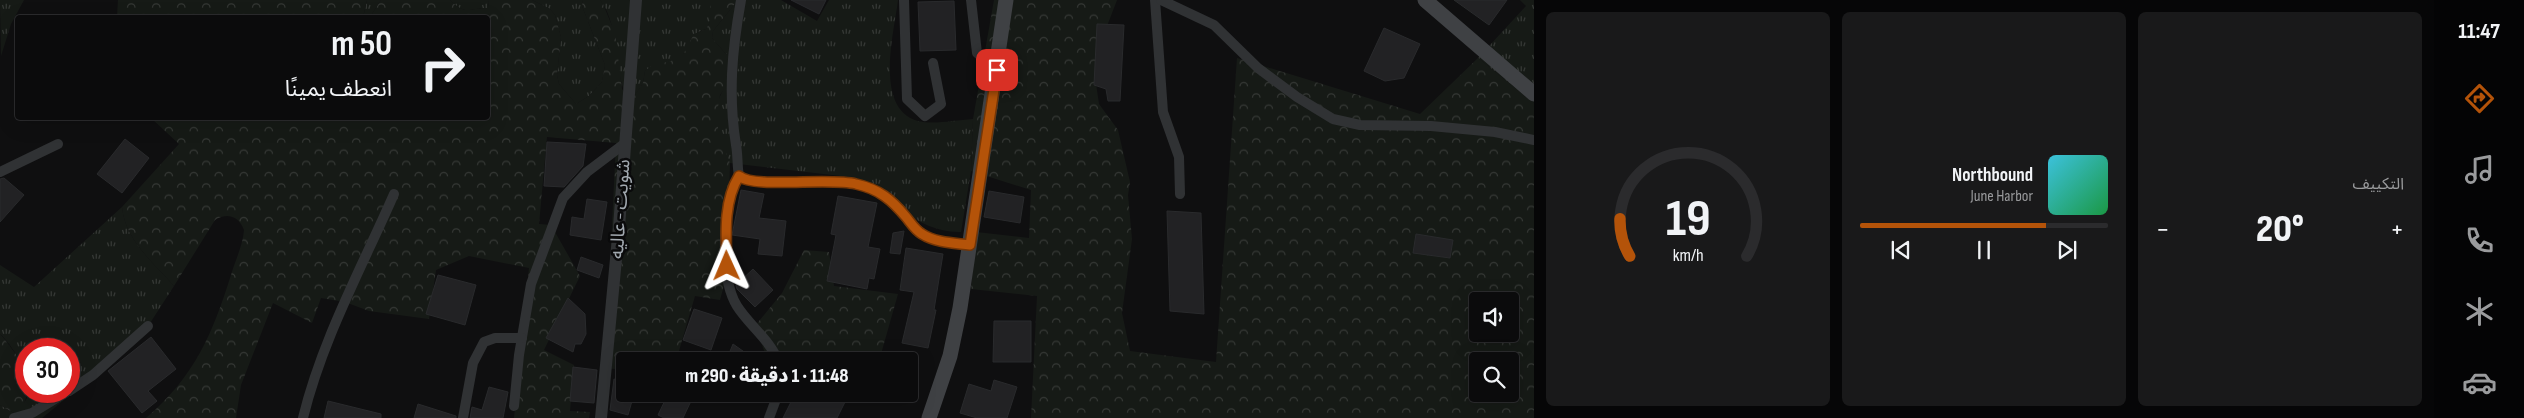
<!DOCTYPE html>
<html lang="ar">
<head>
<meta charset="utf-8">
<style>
  body { margin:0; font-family:"Sofia Sans Condensed","Noto Sans Arabic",sans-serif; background:#19191a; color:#f1f3f6; direction:rtl; height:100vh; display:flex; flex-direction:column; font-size:19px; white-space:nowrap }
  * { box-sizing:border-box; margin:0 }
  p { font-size:16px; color:#9a9b9d }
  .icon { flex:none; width:28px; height:28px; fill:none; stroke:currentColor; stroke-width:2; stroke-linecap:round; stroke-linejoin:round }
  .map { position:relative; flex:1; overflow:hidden; direction:ltr }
  .drawer { display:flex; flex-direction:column; gap:12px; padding:12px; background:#060607; width:900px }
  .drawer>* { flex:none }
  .banner { position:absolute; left:15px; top:15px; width:475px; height:105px; border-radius:5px; box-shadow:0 5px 20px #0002,0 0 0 1px #2b2b2d; direction:rtl; background:#0b0b0c; color:#f1f3f6; overflow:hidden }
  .tools { position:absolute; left:1469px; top:292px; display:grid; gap:10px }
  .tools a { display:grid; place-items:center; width:50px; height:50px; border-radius:5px; background:#0b0b0c; box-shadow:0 5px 20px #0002,0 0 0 1px #2b2b2d; font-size:25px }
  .speed { position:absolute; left:15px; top:338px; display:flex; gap:10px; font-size:25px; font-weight:700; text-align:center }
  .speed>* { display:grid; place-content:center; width:65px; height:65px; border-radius:50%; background:#0b0b0c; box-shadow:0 5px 20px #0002,0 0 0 1px #2b2b2d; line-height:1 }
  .speed .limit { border:8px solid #d22; background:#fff; color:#111 }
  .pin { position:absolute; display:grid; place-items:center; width:42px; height:42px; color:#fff; margin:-21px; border-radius:10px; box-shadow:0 2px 8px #0006 }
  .me { position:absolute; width:55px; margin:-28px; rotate:359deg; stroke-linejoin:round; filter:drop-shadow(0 0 4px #0008) }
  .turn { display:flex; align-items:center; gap:18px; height:105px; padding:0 15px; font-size:22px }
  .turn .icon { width:65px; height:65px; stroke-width:2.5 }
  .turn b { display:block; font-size:35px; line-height:42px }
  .big { font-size:38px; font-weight:800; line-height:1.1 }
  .drawer .tile { flex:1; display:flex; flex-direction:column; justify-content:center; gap:8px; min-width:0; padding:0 18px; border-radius:8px; background:#19191a }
  .drawer .dial { align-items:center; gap:0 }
  .dial svg { height:130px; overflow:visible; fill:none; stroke:#2b2b2d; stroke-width:7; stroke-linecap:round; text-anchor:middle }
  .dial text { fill:#f1f3f6; stroke:none }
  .song { display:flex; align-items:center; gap:15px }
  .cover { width:60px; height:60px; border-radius:8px; background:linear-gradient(135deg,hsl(190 70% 55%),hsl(140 70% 35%)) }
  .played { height:5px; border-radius:2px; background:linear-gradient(90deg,#b45309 75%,#2b2b2d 75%) }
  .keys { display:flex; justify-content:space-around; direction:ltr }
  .heat { display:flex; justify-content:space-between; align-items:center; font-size:28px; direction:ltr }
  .drawer .tiles { flex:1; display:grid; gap:12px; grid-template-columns:repeat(3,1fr) }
  .trip { position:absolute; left:616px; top:352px; width:302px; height:50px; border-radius:5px; background:#0b0b0c; box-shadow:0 5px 20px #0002,0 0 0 1px #2b2b2d; font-weight:800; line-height:50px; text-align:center; direction:rtl }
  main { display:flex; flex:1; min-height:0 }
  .dock { display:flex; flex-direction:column; width:90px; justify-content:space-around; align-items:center; background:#040405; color:#9a9b9d }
  .dock .icon { width:35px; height:35px }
  .dock .selected { color:#b45309 }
  .dock b { font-size:22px; color:#f1f3f6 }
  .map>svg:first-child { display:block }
</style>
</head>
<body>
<main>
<nav class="dock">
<b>11:47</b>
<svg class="icon selected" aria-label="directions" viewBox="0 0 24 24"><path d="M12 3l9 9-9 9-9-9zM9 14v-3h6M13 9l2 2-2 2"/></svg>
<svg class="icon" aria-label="music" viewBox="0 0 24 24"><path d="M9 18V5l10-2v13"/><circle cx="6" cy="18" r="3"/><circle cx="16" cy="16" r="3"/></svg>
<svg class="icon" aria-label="phone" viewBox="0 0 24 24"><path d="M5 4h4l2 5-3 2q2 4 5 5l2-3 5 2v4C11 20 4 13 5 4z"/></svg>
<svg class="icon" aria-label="climate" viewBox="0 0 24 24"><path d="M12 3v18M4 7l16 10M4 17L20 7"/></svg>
<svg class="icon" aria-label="car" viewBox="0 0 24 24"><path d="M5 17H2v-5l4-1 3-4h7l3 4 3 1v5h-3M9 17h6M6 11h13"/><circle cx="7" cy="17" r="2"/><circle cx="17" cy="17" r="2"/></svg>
</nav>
<section class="drawer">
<div class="tiles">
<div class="tile"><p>التكييف</p>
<div class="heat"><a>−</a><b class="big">20°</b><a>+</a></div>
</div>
<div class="tile">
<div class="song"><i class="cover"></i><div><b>Northbound</b><p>June Harbor</p></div></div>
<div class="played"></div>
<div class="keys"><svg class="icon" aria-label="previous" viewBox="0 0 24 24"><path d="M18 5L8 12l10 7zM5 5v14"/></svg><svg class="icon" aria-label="pause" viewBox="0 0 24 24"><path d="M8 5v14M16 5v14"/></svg><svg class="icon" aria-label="next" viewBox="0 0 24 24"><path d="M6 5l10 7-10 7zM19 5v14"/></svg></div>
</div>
<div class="tile dial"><svg viewBox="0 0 100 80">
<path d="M14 69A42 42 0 1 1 86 69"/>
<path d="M14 69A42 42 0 0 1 8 46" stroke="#b45309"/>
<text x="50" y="56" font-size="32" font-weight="700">19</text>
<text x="50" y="72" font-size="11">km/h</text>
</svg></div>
</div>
</section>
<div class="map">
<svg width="1534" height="418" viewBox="0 0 1534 418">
  <defs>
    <pattern id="grass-tufts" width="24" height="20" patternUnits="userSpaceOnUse" patternTransform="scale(1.25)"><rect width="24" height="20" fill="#161a16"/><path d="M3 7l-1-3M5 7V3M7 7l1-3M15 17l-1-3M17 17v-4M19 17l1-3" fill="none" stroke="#353835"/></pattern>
    <pattern id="forest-crowns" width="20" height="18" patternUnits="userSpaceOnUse" patternTransform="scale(1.25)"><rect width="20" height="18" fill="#161a16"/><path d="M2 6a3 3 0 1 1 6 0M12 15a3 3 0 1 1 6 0" fill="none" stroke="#353835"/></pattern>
  </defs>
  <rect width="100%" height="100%" fill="#0f0f10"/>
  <g fill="url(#grass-tufts)">
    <path d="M0,0H24L11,24L1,56Z"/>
    <path d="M367,0H381L370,17L363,18Z"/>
    <path d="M450,0H489L488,8C468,8 466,16 450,0Z"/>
    <path d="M532,0H583L582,6L605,65L602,82L589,96L576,104L559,84L557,75L561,37L555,15L550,9Z"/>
    <path d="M600,0H710V22L706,29C686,35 693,46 682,55C671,64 658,63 645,71L643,83L631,102C612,82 622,27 600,0Z"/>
    <path d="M738,0H781L817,21L829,0H898C894,34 872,114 923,122C938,124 957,120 973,119L971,171L961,232C915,233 889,193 849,177L730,163C719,144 710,116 721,94C726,84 734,74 741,65L725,53L712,38L713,31Z"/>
    <path d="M1520,0H1534V103L1478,58L1526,6Z"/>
    <path d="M122,207C125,240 153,262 174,286L141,337L42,418H0V405L17,415L31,391H69V349H26V370C23,363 5,337 0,334V265L34,287Z"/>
  </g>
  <g fill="url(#forest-crowns)" fill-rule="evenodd">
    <path d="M118,0H367L363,17H117Z"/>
    <path d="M381,0H450C466,16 468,8 488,8L489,0H532L550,9L555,15L561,37L557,75L559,84L576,104L589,96L602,82L605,65L582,6L583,0H600L603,4L615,33L622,89L631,101L643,83L645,71L651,66L671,61L684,53L694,34L706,29L710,22V0H738L713,31L712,38L725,53L741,65L720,95L718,107V131L730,163L727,274L720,300L695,296L676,361H625V370L605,368L616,143L547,137L539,224L551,225L580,276L544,350L574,365L570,411L590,412L589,418H514L529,268L469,256L436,270L429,319L369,311L345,302L321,298L312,323L273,303L241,385L236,418H146C195,376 212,335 231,275C235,261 243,245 244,230C239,216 227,212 215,220L174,286C153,262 125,240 122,207L179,144L151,118H488V18L370,17Z"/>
    <path d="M994,0H1117L1107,26L1096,84L1099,104L1118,130L1130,182L1128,195L1132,239L1122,313L1130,351L1216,362L1237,58L1420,114L1478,58L1534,103V418H1031L1037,296L971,289L976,232L1029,238L1031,190L971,171L973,119ZM1478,301H1510V334H1478ZM1478,361H1510V394H1478Z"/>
    <path d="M804,250L829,252L834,286L898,294L879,361H768L755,326L782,293Z"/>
    <path d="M0,334C3,336 25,366 26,370C28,377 26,385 26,391H31L27,394L22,411L14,413L0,405Z"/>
  </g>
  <g fill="#222224" stroke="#292a2c">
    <path d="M791,0H826L819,14Z"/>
    <path d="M1454,0H1507L1489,25Z"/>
    <path d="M954,1L956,50L920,51L918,2Z"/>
    <path d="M1097,24L1124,25L1120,101H1108L1106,89L1094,85Z"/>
    <path d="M1384,28L1420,44L1404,78L1385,81L1364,71Z"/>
    <path d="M125,139L149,158L122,193L97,174Z"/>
    <path d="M547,142L586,144L583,166L564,187L544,186Z"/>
    <path d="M4,178L24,195L0,222V179Z"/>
    <path d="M741,190L764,194L759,218L786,221L782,256L758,254L760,239L732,235Z"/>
    <path d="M989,191L1024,197L1020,223L984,217Z"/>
    <path d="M838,196L877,203L868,247L880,249L874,279L869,278L867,289L827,281L836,235L831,234Z"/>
    <path d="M587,199L607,202L601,240L570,235L572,217L584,219Z"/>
    <path d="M1167,211L1201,213L1204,314L1170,311Z"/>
    <path d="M904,231L900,254L890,253L893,233Z"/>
    <path d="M1416,234L1453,240L1450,258L1413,253Z"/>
    <path d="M906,248L943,254L934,310H936L928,348L902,343L914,292L900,290Z"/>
    <path d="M581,257L603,265L599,278L577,270Z"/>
    <path d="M753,269L773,290L755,307L737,289L736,285Z"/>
    <path d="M438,275L476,285L465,325L426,314Z"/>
    <path d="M568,298L585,314L586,334L581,344H575L573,352L546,338Z"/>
    <path d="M694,309L722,318L711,350L683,340Z"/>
    <path d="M994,321H1031V362H993Z"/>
    <path d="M151,337L176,369L148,391L157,401L142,413L108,371Z"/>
    <path d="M733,344L757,361H726Z"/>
    <path d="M573,367L597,370L594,403L570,401Z"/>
    <path d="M614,379L625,382V394H634L628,415L610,410Z"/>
    <path d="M994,380L1017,387L1007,418H977L960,413L969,384L991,391Z"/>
    <path d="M489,387L508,392L503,418H470L472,407L482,410Z"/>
    <path d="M668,394H675L691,401L683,418H664L658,415Z"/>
    <path d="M795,394H849L837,418H783Z"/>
    <path d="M328,401L381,414V418H324Z"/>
    <path d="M418,404L456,416V418H414Z"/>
  </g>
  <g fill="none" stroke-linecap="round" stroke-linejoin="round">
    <g stroke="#303234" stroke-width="10">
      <path d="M741,0C732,50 728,95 736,145C738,155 737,166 739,176C755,189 829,177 856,184C879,189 892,200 906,217C911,223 915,230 922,234C936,243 955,243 970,245"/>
      <path d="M904,0L907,99L925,116L941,104L933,63"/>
      <path d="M971,0L977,53L997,70"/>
      <path d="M1155,0L1163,112L1179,157L1180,194"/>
      <path d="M1161,0L1214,25L1258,68L1297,97L1333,119L1360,125L1431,126L1495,132L1534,140"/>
      <path d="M0,172L58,144"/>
      <path d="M739,176C722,205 719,277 737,306C749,325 770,340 778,361"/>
      <path d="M69,391L93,375L148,326"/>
      <path d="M514,406L519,355L531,284L563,198L587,172L624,144"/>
      <path d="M14,418L32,413L68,391"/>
      <path d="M303,418C322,340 362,267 394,194"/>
      <path d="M463,418L473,363L484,342L495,338H522"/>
      <path d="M769,418L778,394"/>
    </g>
    <path stroke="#303234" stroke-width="12" d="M601,418L619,227L636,0"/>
    <g stroke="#3f4144" stroke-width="15">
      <path d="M1425,0L1534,94"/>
      <path d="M929,418L950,356L960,308L1006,0"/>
    </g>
  </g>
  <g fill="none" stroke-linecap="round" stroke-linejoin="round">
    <g stroke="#753606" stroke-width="12">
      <path id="route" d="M727,266C726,236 723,202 739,176C754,189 829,177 856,184C879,189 892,200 906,217C911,223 915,230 922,234C936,243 955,243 970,245L997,70"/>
    </g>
    <use href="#route" stroke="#b45309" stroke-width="9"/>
  </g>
  <g text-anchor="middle" stroke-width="5" stroke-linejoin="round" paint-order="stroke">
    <g font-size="19" fill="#a1a8af" stroke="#0a0a0b">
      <text transform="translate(619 209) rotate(-86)" y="7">شويت - عاليه</text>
    </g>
  </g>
</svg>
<div class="tools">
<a><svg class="icon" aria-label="sound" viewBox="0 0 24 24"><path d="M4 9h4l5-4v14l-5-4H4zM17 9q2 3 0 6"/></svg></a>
<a><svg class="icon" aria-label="search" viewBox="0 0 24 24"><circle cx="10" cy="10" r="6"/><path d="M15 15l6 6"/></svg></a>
</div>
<div class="speed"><div class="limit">30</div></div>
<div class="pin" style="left:997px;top:70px;background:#d93025"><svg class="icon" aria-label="arrive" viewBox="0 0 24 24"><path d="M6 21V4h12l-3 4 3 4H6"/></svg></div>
<svg class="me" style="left:727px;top:266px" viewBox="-20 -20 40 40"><path d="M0-17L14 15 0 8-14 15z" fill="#b45309" stroke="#fff" stroke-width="4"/></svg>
<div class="trip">11:48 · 1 دقيقة · 290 m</div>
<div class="banner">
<div class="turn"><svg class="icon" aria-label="right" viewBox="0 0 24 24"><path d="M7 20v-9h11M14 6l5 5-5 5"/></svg><div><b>50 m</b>انعطف يمينًا</div></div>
</div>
</div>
</main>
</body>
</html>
